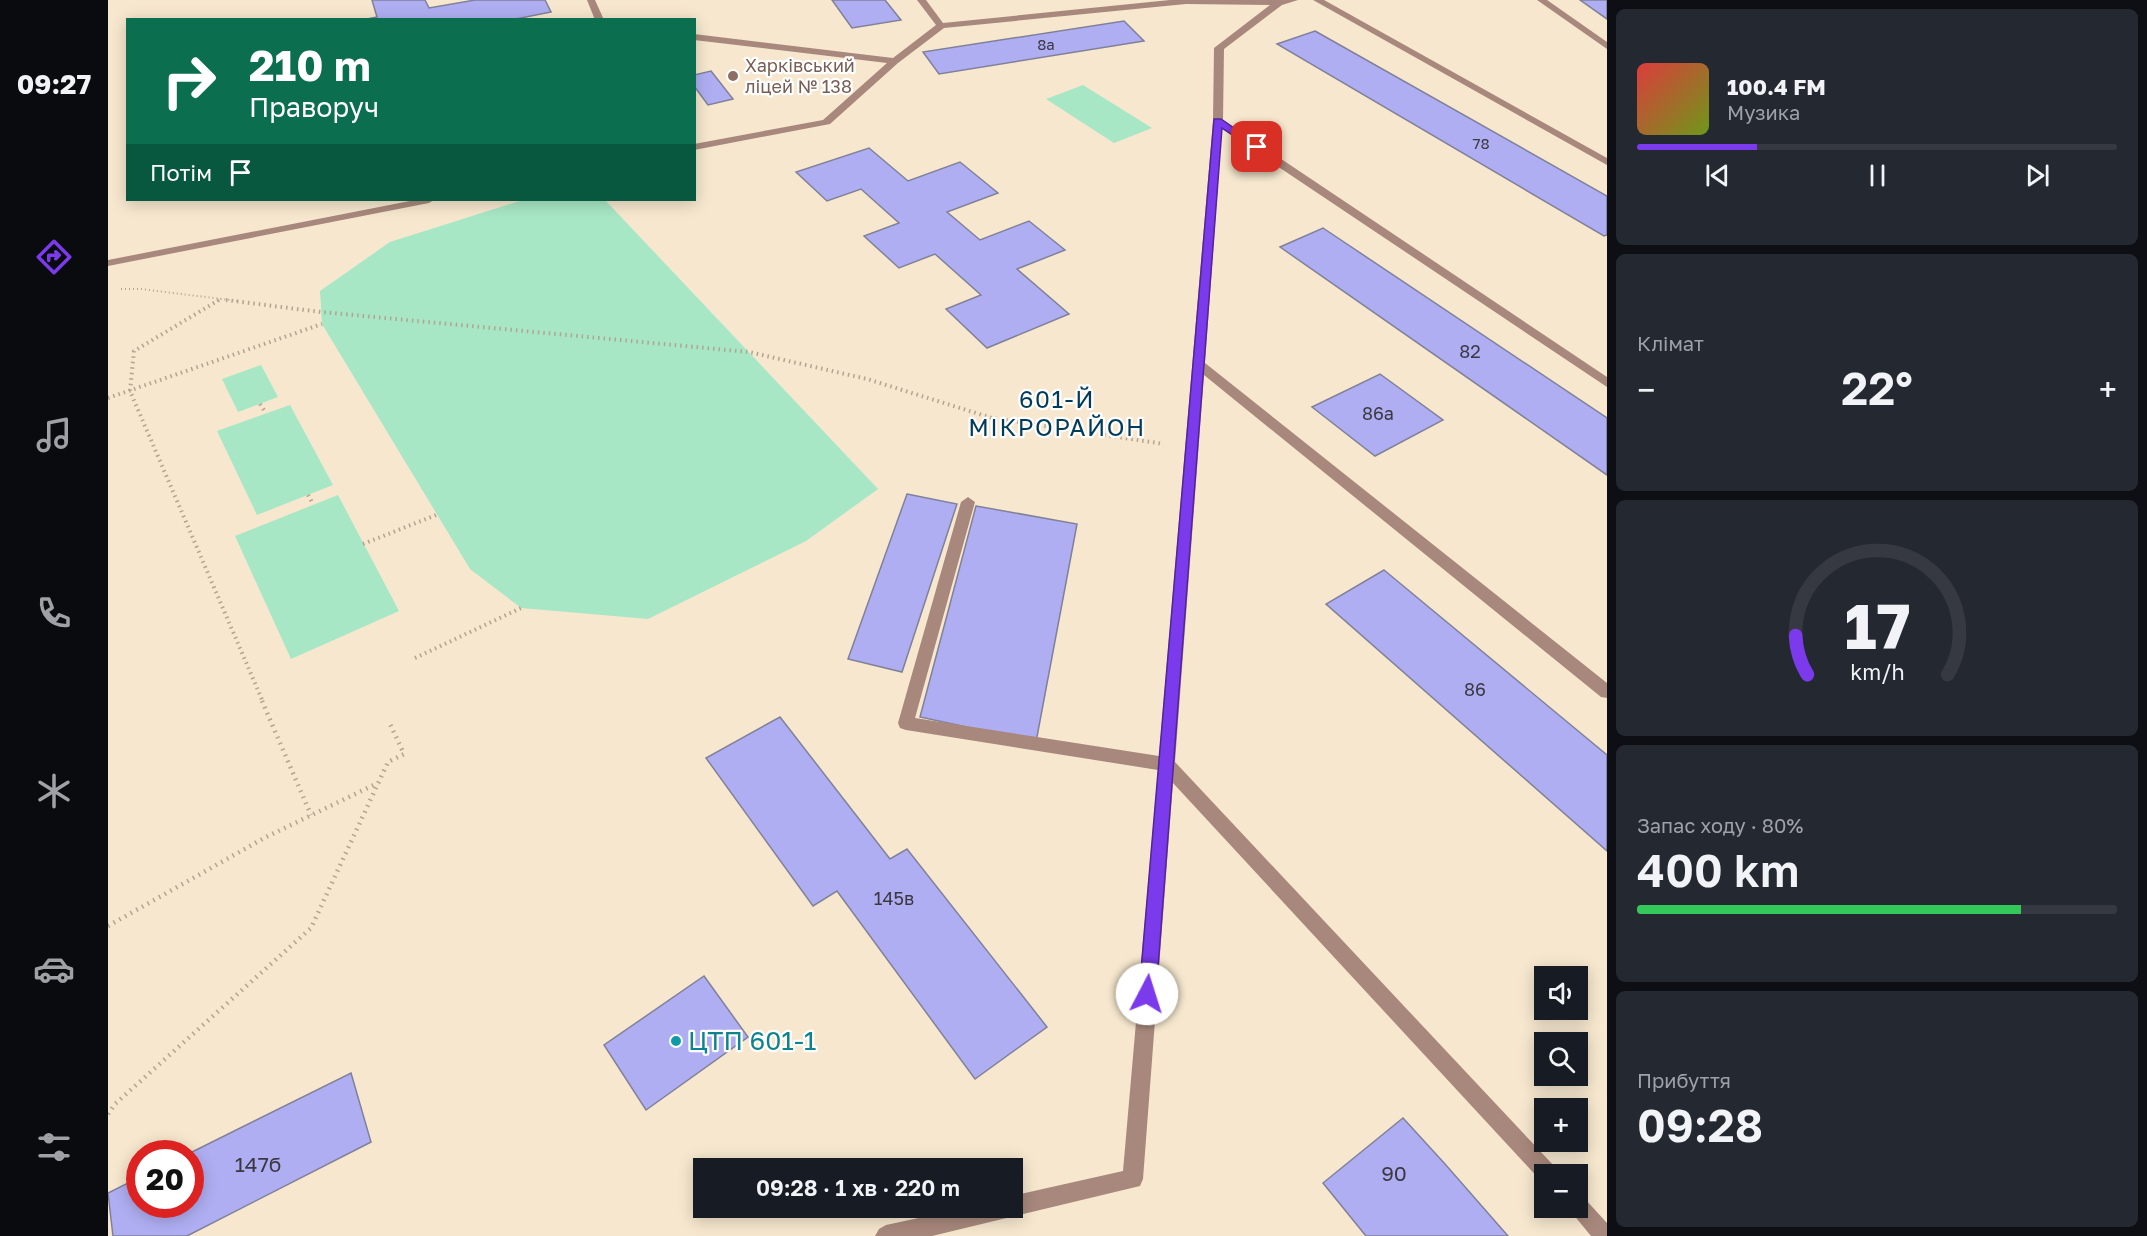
<!DOCTYPE html>
<html lang="uk">
<head>
<meta charset="utf-8">
<style>
  body { margin:0; font-family:"Golos Text",sans-serif; background:#242831; color:#f1f3f6; height:100vh; display:flex; flex-direction:column; font-size:22px; white-space:nowrap }
  * { box-sizing:border-box; margin:0 }
  p { font-size:20px; color:#9ea1a6 }
  .icon { flex:none; width:33px; height:33px; fill:none; stroke:currentColor; stroke-width:2; stroke-linecap:round; stroke-linejoin:round }
  .map { position:relative; flex:1; overflow:hidden }
  .drawer { display:flex; flex-direction:column; gap:9px; padding:9px; background:#0d0f14; width:540px }
  .drawer>* { flex:none }
  .hud { position:absolute; left:18px; top:18px; width:570px; height:183px; border-radius:0px; box-shadow:0 3px 15px #0003; background:#0b6e4f; color:#fff; overflow:hidden }
  .buttons { position:absolute; left:1426px; top:966px; display:grid; gap:12px }
  .buttons a { display:grid; place-items:center; width:54px; height:54px; border-radius:0px; background:#171b24; box-shadow:0 3px 15px #0003; font-size:30px }
  .speed { position:absolute; left:18px; top:1140px; display:flex; gap:12px; font-size:30px; font-weight:700; text-align:center }
  .speed>* { display:grid; place-content:center; width:78px; height:78px; border-radius:50%; background:#171b24; box-shadow:0 3px 15px #0003; line-height:1 }
  .speed .limit { border:9px solid #d22; background:#fff; color:#111 }
  .pin { position:absolute; display:grid; place-items:center; width:51px; height:51px; color:#fff; margin:-26px; border-radius:12px; box-shadow:0 3px 9px #0006 }
  .me { position:absolute; width:66px; margin:-33px; rotate:5deg; stroke-linejoin:round; filter:drop-shadow(0 0 4px #0008) }
  .turn { display:flex; align-items:center; gap:21px; height:126px; padding:0 24px; font-size:27px }
  .turn .icon { width:78px; height:78px; stroke-width:2.5 }
  .turn b { display:block; font-size:42px; line-height:51px }
  .then { display:flex; align-items:center; height:57px; padding:0 24px; background:#0003; gap:12px; font-size:22px }
  .big { font-size:45px; font-weight:600; line-height:1.1 }
  .drawer .tile { flex:1; display:flex; flex-direction:column; justify-content:center; gap:9px; min-width:0; padding:0 21px; border-radius:9px; background:#242831 }
  .drawer .dial { align-items:center; gap:0 }
  .dial svg { height:156px; overflow:visible; fill:none; stroke:#363941; stroke-width:7; stroke-linecap:round; text-anchor:middle }
  .dial text { fill:#f1f3f6; stroke:none }
  .song { display:flex; align-items:center; gap:18px }
  .cover { width:72px; height:72px; border-radius:9px; background:linear-gradient(135deg,hsl(0 70% 55%),hsl(80 70% 35%)) }
  .played { height:6px; border-radius:3px; background:linear-gradient(90deg,#7c3aed 25%,#363941 25%) }
  .keys { display:flex; justify-content:space-around; direction:ltr }
  .heat { display:flex; justify-content:space-between; align-items:center; font-size:33px; direction:ltr }
  .charge { height:9px; border-radius:4px; background:linear-gradient(90deg,#34c759 80%,#363941 0) }
  .trip { position:absolute; left:585px; top:1158px; width:330px; height:60px; border-radius:0px; background:#171b24; box-shadow:0 3px 15px #0003; font-weight:600; line-height:60px; text-align:center }
  main { display:flex; flex:1; min-height:0 }
  .tab-bar { display:flex; flex-direction:column; width:108px; justify-content:space-around; align-items:center; background:#090b0e; color:#9ea1a6 }
  .tab-bar .icon { width:42px; height:42px }
  .tab-bar .selected { color:#7c3aed }
  .tab-bar b { font-size:27px; color:#f1f3f6 }
  .map>svg:first-child { display:block }
</style>
</head>
<body>
<main>
<nav class="tab-bar">
<b>09:27</b>
<svg class="icon selected" aria-label="directions" viewBox="0 0 24 24"><path d="M12 3l9 9-9 9-9-9zM9 14v-3h6M13 9l2 2-2 2"/></svg>
<svg class="icon" aria-label="music" viewBox="0 0 24 24"><path d="M9 18V5l10-2v13"/><circle cx="6" cy="18" r="3"/><circle cx="16" cy="16" r="3"/></svg>
<svg class="icon" aria-label="phone" viewBox="0 0 24 24"><path d="M5 4h4l2 5-3 2q2 4 5 5l2-3 5 2v4C11 20 4 13 5 4z"/></svg>
<svg class="icon" aria-label="climate" viewBox="0 0 24 24"><path d="M12 3v18M4 7l16 10M4 17L20 7"/></svg>
<svg class="icon" aria-label="car" viewBox="0 0 24 24"><path d="M5 17H2v-5l4-1 3-4h7l3 4 3 1v5h-3M9 17h6M6 11h13"/><circle cx="7" cy="17" r="2"/><circle cx="17" cy="17" r="2"/></svg>
<svg class="icon" aria-label="filters" viewBox="0 0 24 24"><path d="M4 7h16M4 17h16"/><circle cx="9" cy="7" r="2"/><circle cx="15" cy="17" r="2"/></svg>
</nav>
<div class="map">
<svg width="1499" height="1236" viewBox="0 0 1499 1236">
  <rect width="100%" height="100%" fill="#f6e7ce"/>
  <g fill="#a7e7c5">
    <path d="M975,85L1044,128L1006,143L938,99Z"/>
    <path d="M415,200H497L770,489L698,541L540,619L413,608L362,569L214,324L212,291L282,242Z"/>
    <path d="M153,365L170,397L130,412L114,379Z"/>
    <path d="M182,405L225,485L149,515L109,431Z"/>
    <path d="M230,495L291,611L183,659L127,536Z"/>
  </g>
  <g fill="#afaef2" stroke="#808199" stroke-width="1.5">
    <path d="M264,0H317L321,8L367,0H437L443,12L403,20H254L269,17Z"/>
    <path d="M724,0H777L793,20L744,28Z"/>
    <path d="M1472,0H1499V19Z"/>
    <path d="M1016,21L1036,41L831,74L815,52Z"/>
    <path d="M1207,31L1499,196V235L1496,236L1169,44Z"/>
    <path d="M603,71L625,99L600,105L586,86V75Z"/>
    <path d="M761,148L800,181L852,162L890,193L839,212L872,240L921,221L957,250L909,269L961,314L879,348L838,309L873,295L827,254L791,268L756,236L791,223L753,189L719,201L688,172Z"/>
    <path d="M1215,228L1499,418V475L1172,247Z"/>
    <path d="M1272,374L1335,420L1267,456L1204,407Z"/>
    <path d="M799,494L849,504L794,672L740,659Z"/>
    <path d="M868,506L969,524L928,742L812,717Z"/>
    <path d="M1276,570L1499,755V851L1218,604Z"/>
    <path d="M672,717L782,859L799,849L939,1027L867,1079L729,891L705,906L598,758Z"/>
    <path d="M596,976L640,1037L538,1110L496,1045Z"/>
    <path d="M243,1073L263,1142L79,1236H5L0,1193L32,1177V1204H82V1154H80Z"/>
    <path d="M1295,1118L1337,1164L1400,1236H1258L1215,1183Z"/>
  </g>
  <g fill="none" stroke-linecap="round" stroke-linejoin="round">
    <g stroke="#b1a591" stroke-width="2" stroke-dasharray="1 3" stroke-linecap="butt">
      <path d="M13,289H33L130,301"/>
      <path d="M109,301L113,299"/>
    </g>
    <g stroke="#b1a591" stroke-width="4" stroke-dasharray="1.5 4" stroke-linecap="butt">
      <path d="M111,300L26,351L22,391L155,702"/>
      <path d="M118,300L213,312L641,352L759,379L884,418L1056,444"/>
      <path d="M0,398L214,324"/>
      <path d="M152,404L158,413"/>
      <path d="M200,495L205,504"/>
      <path d="M255,544L328,515"/>
      <path d="M307,658L413,608"/>
    </g>
    <g stroke="#b1a591" stroke-width="4.5" stroke-dasharray="1.5 5" stroke-linecap="butt">
      <path d="M154,701L203,815"/>
      <path d="M0,926L158,837L270,783"/>
      <path d="M0,1114L7,1104L203,928L280,762L296,754L282,724"/>
    </g>
    <g fill="#a8887c" fill-rule="evenodd">
      <path d="M479,0H487L496,20H487Z"/>
      <path d="M809,0H818L835,23L1062,0H1190L1174,5L1116,49L1115,120L1499,377V387L1114,129L1097,363L1499,683V698L1493,697L1096,375L1067,762L1447,1167L1450,1174H1437V1183L1433,1181L1065,783L1035,1179L1032,1186L824,1236H767L771,1229L778,1225L857,1208H904V1196L1015,1171L1050,770L798,730L792,728L790,723L853,502L860,497L867,502L807,718L1051,756L1105,121L1106,48L1162,5L1078,4L836,28L790,63L722,124L586,150V144L715,120L779,63L586,40V34L785,58L828,25Z"/>
      <path d="M1205,0H1216L1499,158V165Z"/>
      <path d="M1429,0H1439L1499,42V49Z"/>
      <path d="M307,200H326L321,203L0,266V260Z"/>
      <path d="M1470,1196L1477,1199L1499,1223V1236H1483L1460,1208H1470Z"/>
    </g>
  </g>
  <path fill="#7c3aed" stroke="#51269a" stroke-width="1.5" d="M1106,119H1113L1153,147L1145,149L1114,128L1048,994L1045,1000L1039,1003L1033,1000L1031,994Z"/>
  <circle fill="#8d6e63" stroke="#fff" stroke-width="2" cx="625" cy="76" r="6"/>
  <circle fill="#0f9aa8" stroke="#fff" stroke-width="2" cx="568" cy="1041" r="6"/>
  <g text-anchor="middle" stroke-width="4.5" stroke-linejoin="round" paint-order="stroke">
    <g font-size="15" fill="#3c3842">
      <text x="938" y="50">8а</text>
      <text x="1373" y="149">78</text>
    </g>
    <g font-size="18" fill="#785e54" stroke="#fff" text-anchor="start">
      <text x="637" y="72">Харківський<tspan x="637" dy="21">ліцей № 138</tspan></text>
    </g>
    <g font-size="18" fill="#3c3842">
      <text x="1362" y="358">82</text>
      <text x="1270" y="420">86а</text>
      <text x="1367" y="696">86</text>
      <text x="786" y="905">145в</text>
    </g>
    <g font-size="21" fill="#3c3842">
      <text x="150" y="1172">147б</text>
      <text x="1286" y="1181">90</text>
    </g>
    <g font-size="24" letter-spacing="1.5" fill="#003b5c" stroke="#fff">
      <text x="949" y="408">601-Й<tspan x="949" dy="28">МІКРОРАЙОН</tspan></text>
    </g>
    <g font-size="26" fill="#0d838f" stroke="#fff" text-anchor="start">
      <text x="580" y="1050">ЦТП 601-1</text>
    </g>
  </g>
</svg>
<div class="buttons">
<a><svg class="icon" aria-label="sound" viewBox="0 0 24 24"><path d="M4 9h4l5-4v14l-5-4H4zM17 9q2 3 0 6"/></svg></a>
<a><svg class="icon" aria-label="search" viewBox="0 0 24 24"><circle cx="10" cy="10" r="6"/><path d="M15 15l6 6"/></svg></a>
<a>+</a>
<a>−</a>
</div>
<div class="speed"><div class="limit">20</div></div>
<div class="pin" style="left:1149px;top:147px;background:#d93025"><svg class="icon" aria-label="arrive" viewBox="0 0 24 24"><path d="M6 21V4h12l-3 4 3 4H6"/></svg></div>
<svg class="me" style="left:1039px;top:994px" viewBox="-20 -20 40 40"><circle r="19" fill="#fff"/><path d="M0-13L10 11 0 6-10 11z" fill="#7c3aed"/></svg>
<div class="trip">09:28 · 1 хв · 220 m</div>
<div class="hud">
<div class="turn"><svg class="icon" aria-label="right" viewBox="0 0 24 24"><path d="M7 20v-9h11M14 6l5 5-5 5"/></svg><div><b>210 m</b>Праворуч</div></div>
<div class="then">Потім<svg class="icon" aria-label="arrive" viewBox="0 0 24 24"><path d="M6 21V4h12l-3 4 3 4H6"/></svg></div>
</div>
</div>
<section class="drawer">
<div class="tile">
<div class="song"><i class="cover"></i><div><b>100.4 FM</b><p>Музика</p></div></div>
<div class="played"></div>
<div class="keys"><svg class="icon" aria-label="previous" viewBox="0 0 24 24"><path d="M18 5L8 12l10 7zM5 5v14"/></svg><svg class="icon" aria-label="pause" viewBox="0 0 24 24"><path d="M8 5v14M16 5v14"/></svg><svg class="icon" aria-label="next" viewBox="0 0 24 24"><path d="M6 5l10 7-10 7zM19 5v14"/></svg></div>
</div>
<div class="tile"><p>Клімат</p>
<div class="heat"><a>−</a><b class="big">22°</b><a>+</a></div>
</div>
<div class="tile dial"><svg viewBox="0 0 100 80">
<path d="M14 69A42 42 0 1 1 86 69"/>
<path d="M14 69A42 42 0 0 1 8 49" stroke="#7c3aed"/>
<text x="50" y="56" font-size="32" font-weight="700">17</text>
<text x="50" y="72" font-size="11">km/h</text>
</svg></div>
<div class="tile"><p>Запас ходу · 80%</p><b class="big">400 km</b><div class="charge"></div></div>
<div class="tile"><p>Прибуття</p><b class="big">09:28</b></div>
</section>
</main>
</body>
</html>
